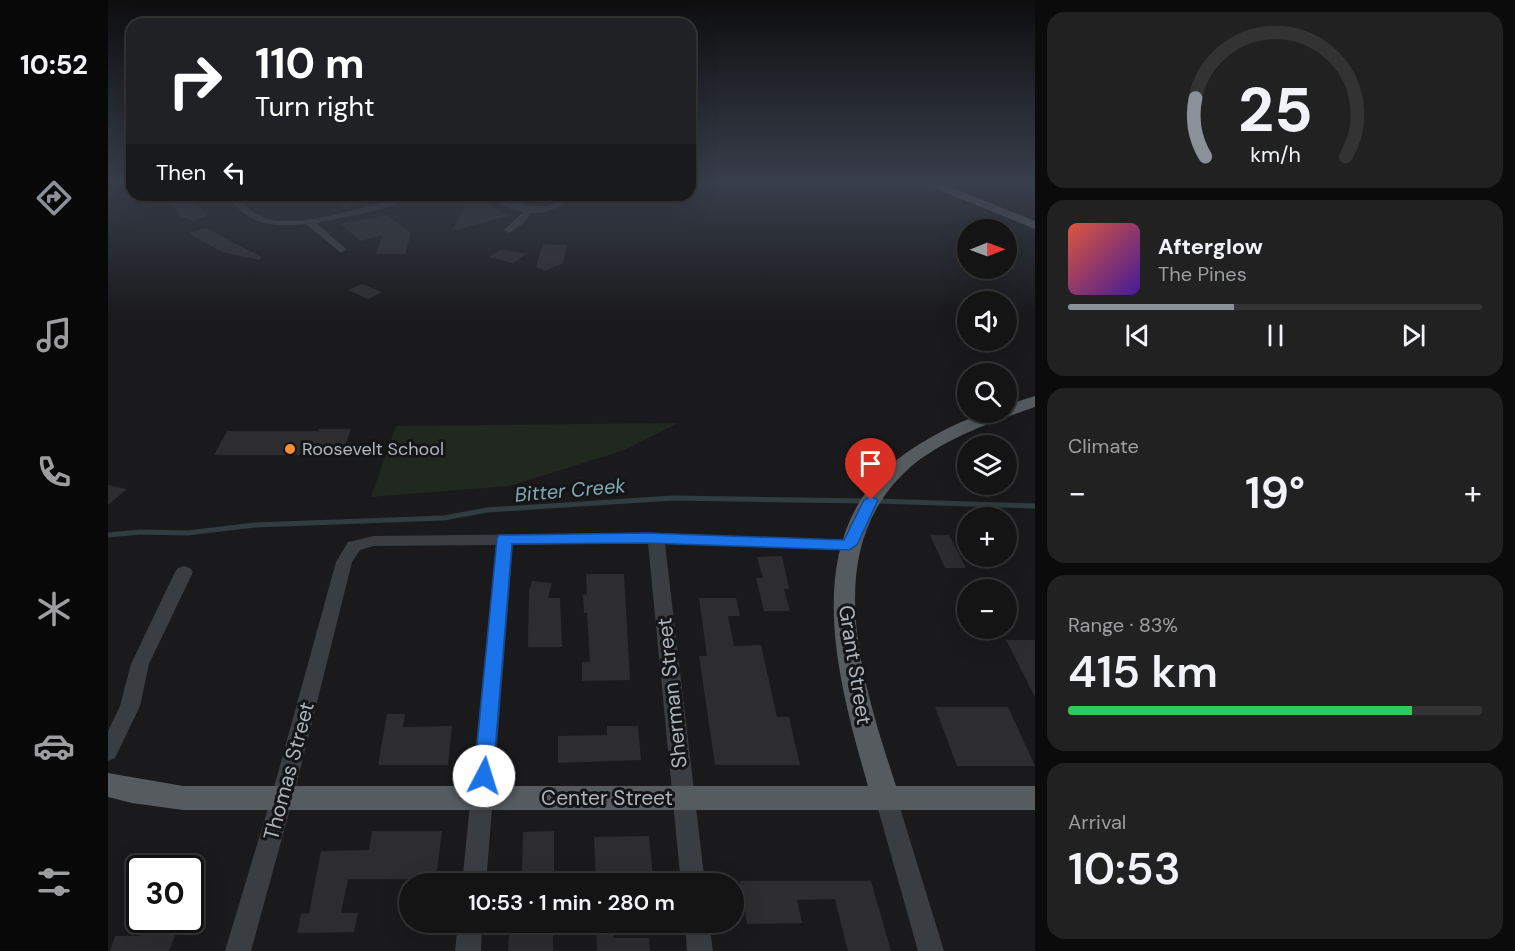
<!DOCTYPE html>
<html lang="en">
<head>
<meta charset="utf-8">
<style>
  body { margin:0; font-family:"DM Sans",sans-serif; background:#212122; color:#f1f3f6; height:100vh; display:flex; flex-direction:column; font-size:22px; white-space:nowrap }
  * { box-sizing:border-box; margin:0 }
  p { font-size:20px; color:#9d9ea0 }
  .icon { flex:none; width:33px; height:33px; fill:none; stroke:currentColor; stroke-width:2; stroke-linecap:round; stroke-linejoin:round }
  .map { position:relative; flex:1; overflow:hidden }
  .sheet { display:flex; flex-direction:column; gap:12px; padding:12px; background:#0b0b0c; width:480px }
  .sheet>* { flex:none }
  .hud { position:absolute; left:18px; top:18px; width:570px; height:183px; border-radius:18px; box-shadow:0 6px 24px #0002,0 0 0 2px #333334; background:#202124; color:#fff; overflow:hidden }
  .needle { width:39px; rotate:89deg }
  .fabs { position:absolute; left:849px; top:219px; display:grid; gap:12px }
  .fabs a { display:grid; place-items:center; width:60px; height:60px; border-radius:50%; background:#141415; box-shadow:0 6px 24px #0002,0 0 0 2px #333334; font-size:30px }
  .speed { position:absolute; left:18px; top:855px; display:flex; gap:12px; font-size:30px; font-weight:700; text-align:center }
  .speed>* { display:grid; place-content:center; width:78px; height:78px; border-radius:50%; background:#141415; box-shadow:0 6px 24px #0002,0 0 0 2px #333334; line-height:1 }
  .speed .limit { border:3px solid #111; border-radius:9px; background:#fff; color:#111 }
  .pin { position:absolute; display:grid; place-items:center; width:51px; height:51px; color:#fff; margin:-62px -26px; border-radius:50% 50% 50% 0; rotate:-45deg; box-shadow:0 0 6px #0007 }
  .pin .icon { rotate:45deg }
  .me { position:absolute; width:66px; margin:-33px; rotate:5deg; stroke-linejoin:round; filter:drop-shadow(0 0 4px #0008) }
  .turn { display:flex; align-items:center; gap:21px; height:126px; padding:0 30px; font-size:27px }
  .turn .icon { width:78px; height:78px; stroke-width:2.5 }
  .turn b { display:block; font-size:42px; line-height:51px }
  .then { display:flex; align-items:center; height:57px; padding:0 30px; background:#0003; gap:12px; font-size:22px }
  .big { font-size:45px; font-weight:600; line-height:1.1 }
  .sheet .widget { flex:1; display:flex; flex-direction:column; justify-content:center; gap:9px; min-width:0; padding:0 21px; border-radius:18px; background:#212122 }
  .sheet .dial { align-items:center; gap:0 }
  .dial svg { height:156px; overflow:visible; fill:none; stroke:#333334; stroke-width:7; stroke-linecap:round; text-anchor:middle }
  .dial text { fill:#f1f3f6; stroke:none }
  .song { display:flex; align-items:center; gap:18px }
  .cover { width:72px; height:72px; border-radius:9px; background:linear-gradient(135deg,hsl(10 70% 55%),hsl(260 70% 35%)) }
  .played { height:6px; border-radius:3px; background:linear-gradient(90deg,#8c9099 40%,#333334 40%) }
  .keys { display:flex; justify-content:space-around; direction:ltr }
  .heat { display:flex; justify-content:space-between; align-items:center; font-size:33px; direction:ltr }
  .charge { height:9px; border-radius:4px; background:linear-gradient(90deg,#34c759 83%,#333334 0) }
  .trip { position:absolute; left:291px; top:873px; width:345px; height:60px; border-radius:30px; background:#141415; box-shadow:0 6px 24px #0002,0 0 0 2px #333334; font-weight:600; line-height:60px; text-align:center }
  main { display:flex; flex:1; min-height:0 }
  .menu { display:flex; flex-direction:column; width:108px; justify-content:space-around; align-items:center; background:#080808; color:#9d9ea0 }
  .menu .icon { width:42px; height:42px }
  .menu .on { color:#8c9099 }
  .menu b { font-size:27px; color:#f1f3f6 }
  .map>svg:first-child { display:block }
</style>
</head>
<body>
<main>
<nav class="menu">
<b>10:52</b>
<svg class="icon on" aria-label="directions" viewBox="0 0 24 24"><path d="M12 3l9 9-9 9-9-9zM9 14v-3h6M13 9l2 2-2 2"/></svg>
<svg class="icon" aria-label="music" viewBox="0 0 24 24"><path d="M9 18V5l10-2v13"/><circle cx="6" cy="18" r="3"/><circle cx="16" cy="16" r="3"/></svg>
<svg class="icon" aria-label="phone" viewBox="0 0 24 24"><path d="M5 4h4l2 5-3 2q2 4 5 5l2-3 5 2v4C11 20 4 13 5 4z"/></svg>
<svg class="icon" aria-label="climate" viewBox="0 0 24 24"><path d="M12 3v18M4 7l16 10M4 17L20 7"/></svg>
<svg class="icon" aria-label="car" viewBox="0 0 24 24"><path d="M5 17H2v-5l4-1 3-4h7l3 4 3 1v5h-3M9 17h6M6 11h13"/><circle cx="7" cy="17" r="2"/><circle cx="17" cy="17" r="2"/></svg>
<svg class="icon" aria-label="filters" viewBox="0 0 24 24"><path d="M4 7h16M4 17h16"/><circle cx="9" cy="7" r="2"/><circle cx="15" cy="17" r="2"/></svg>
</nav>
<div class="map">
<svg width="927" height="951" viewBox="0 0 927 951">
  <rect width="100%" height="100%" fill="#1a1a1c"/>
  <path fill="#20281f" d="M570,423L517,450L401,486L263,497L288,426Z"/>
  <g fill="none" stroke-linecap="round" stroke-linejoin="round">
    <g stroke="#2f3d41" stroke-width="5">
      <path d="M768,501L927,506"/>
      <path d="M0,535L32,532L79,533L147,525L336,518L379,510L565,498L759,501"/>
    </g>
  </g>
  <g fill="#2d2d30">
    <path d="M56,195H82L99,215L86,221L73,217Z"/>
    <path d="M220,195H248L242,209L239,210Z"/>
    <path d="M370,197L400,216L344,231L360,199Z"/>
    <path d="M279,215L303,233L297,254H268L274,235L253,241L232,224Z"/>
    <path d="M98,228L153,257L152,260L114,252L80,233Z"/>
    <path d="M435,244L459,245L455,263L437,271L428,267Z"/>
    <path d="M394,249L418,254L405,263L381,257Z"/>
    <path d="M254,284L274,292L260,299L240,290Z"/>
    <path d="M211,429H243L234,455H106L119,431H210Z"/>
    <path d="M0,485L19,489L0,505Z"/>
    <path d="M822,535H841L858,568H837Z"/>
    <path d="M674,556L681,589H676L682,611H656L648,578H655L649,557Z"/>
    <path d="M478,574H516L522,680L474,681V662H482L479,613H476L475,595L479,594Z"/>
    <path d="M424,581L444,583L440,598H452L454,647H420L421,590Z"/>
    <path d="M591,598H628L632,616H620L626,646L653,645L669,717H681L692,765H607L591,656H599Z"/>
    <path d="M898,640H927V697Z"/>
    <path d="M827,707H900L927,766H849Z"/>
    <path d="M279,714H297L295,727L344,726L340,765H270Z"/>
    <path d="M499,726H530L533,760L450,763V736L499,735Z"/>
    <path d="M264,831H334L328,879H240L233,913H250L246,932L189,933L193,914L201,913L213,851L261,850Z"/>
    <path d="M446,831V872H414L415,832Z"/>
    <path d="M541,836L545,877L488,878L486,837Z"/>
    <path d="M632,881H763L783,951H740L727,899L689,900L694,923L639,924Z"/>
    <path d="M38,920H73L61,951H2L7,936H32Z"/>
    <path d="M488,922H505L506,938H541L542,951H489Z"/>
    <path d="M445,933V951H400L401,934Z"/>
  </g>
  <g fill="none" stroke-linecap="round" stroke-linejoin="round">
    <g fill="#3a3d41" fill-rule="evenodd">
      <path d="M117,195H127C135,202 142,212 152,216C193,235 277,195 324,195L258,213L208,223L237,248L238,250L233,253L198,224C161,228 142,224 117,195Z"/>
      <path d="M377,195C404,195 422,216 449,202V195H459L456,205L435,213H423L416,223L401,233L396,230L415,212L396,206Z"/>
      <path d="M548,533L741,540L747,541L749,545L747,549L741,550L557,544L597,884H573L540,543L405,545L378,884H354L388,545L266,546L252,550L244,562L185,798L143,951H117L163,798L228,562L240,542L266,536Z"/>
      <path d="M76,566L82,568L85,572L41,664L32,706L7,758L0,761V731L12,706L23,664L67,572L70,568Z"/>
      <path d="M778,788L786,791L789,798L836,951H810L767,798L770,791Z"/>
      <path d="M350,922H374L373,951H347Z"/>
      <path d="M577,922H601L605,951H579Z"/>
    </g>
    <g fill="#565b60" fill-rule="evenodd">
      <path d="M816,182H830L927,221V229L817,184Z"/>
      <path d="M927,396V407C882,423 829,440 794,475C711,558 757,689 788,786H927V810H75L24,803L0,797V773L75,786H760C727,671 685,521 810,445C837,429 866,412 898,412V405Z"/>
    </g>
  </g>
  <linearGradient id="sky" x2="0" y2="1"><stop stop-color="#0e0e0f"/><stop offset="0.58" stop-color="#383e4b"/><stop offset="1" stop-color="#383e4b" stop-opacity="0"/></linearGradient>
  <rect width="927" height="315" fill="url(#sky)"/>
  <path fill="#1a73e8" stroke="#114b97" stroke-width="1.5" d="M763,496L770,500L749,545L741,550L538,543L404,544L385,776L383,781L376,784L369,781L366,776L389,539L391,535L538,533L736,540L756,500Z"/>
  <circle fill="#f88f35" stroke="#151517" stroke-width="2" cx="182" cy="449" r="6"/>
  <g text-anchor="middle" stroke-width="6" stroke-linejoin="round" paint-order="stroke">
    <g font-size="18" fill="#acb4bc" stroke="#151517" text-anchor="start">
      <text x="194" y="455">Roosevelt School</text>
    </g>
    <g font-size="20" font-style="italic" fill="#82a9b7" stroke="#151517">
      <text transform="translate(462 490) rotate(-5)" y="7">Bitter Creek</text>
    </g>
    <g font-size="21" fill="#acb4bc" stroke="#151517">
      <text transform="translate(747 665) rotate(81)" y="7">Grant Street</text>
      <text transform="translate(564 693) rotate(-96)" y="7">Sherman Street</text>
      <text transform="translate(181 771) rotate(-75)" y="7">Thomas Street</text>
      <text x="499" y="805">Center Street</text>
    </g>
  </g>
</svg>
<div class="fabs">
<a><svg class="needle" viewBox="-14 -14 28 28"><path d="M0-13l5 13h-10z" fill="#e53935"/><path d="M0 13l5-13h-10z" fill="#9d9ea0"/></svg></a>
<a><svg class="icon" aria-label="sound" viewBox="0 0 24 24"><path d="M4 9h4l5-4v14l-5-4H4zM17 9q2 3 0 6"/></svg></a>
<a><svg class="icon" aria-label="search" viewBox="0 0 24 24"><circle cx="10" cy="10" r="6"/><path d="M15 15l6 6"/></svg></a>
<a><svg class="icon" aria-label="layers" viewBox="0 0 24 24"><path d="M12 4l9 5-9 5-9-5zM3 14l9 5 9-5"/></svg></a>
<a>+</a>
<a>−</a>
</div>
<div class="speed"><div class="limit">30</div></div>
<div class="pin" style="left:763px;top:500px;background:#d93025"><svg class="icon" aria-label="arrive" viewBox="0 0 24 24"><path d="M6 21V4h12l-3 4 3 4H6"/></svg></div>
<svg class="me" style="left:376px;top:776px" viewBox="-20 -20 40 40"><circle r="19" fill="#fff"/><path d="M0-13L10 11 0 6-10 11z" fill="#1a73e8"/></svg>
<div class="trip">10:53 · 1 min · 280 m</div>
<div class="hud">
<div class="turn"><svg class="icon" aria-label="right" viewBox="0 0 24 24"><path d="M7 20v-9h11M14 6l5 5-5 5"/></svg><div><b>110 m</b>Turn right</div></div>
<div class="then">Then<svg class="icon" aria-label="left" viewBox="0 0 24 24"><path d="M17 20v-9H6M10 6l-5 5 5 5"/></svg></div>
</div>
</div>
<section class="sheet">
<div class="widget dial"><svg viewBox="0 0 100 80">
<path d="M14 69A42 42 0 1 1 86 69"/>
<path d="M14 69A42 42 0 0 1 9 39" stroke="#8c9099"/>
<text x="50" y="56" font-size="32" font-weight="700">25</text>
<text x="50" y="72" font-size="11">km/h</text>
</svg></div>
<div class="widget">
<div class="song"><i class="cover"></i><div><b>Afterglow</b><p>The Pines</p></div></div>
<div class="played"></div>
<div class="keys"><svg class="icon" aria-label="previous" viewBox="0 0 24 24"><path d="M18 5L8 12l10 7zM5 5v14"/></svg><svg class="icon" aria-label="pause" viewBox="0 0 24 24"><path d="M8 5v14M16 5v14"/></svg><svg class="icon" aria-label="next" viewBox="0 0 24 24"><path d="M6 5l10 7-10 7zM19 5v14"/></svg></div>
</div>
<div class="widget"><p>Climate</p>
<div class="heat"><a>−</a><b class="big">19°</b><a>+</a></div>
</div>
<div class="widget"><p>Range · 83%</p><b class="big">415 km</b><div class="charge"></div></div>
<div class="widget"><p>Arrival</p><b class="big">10:53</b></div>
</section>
</main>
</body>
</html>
